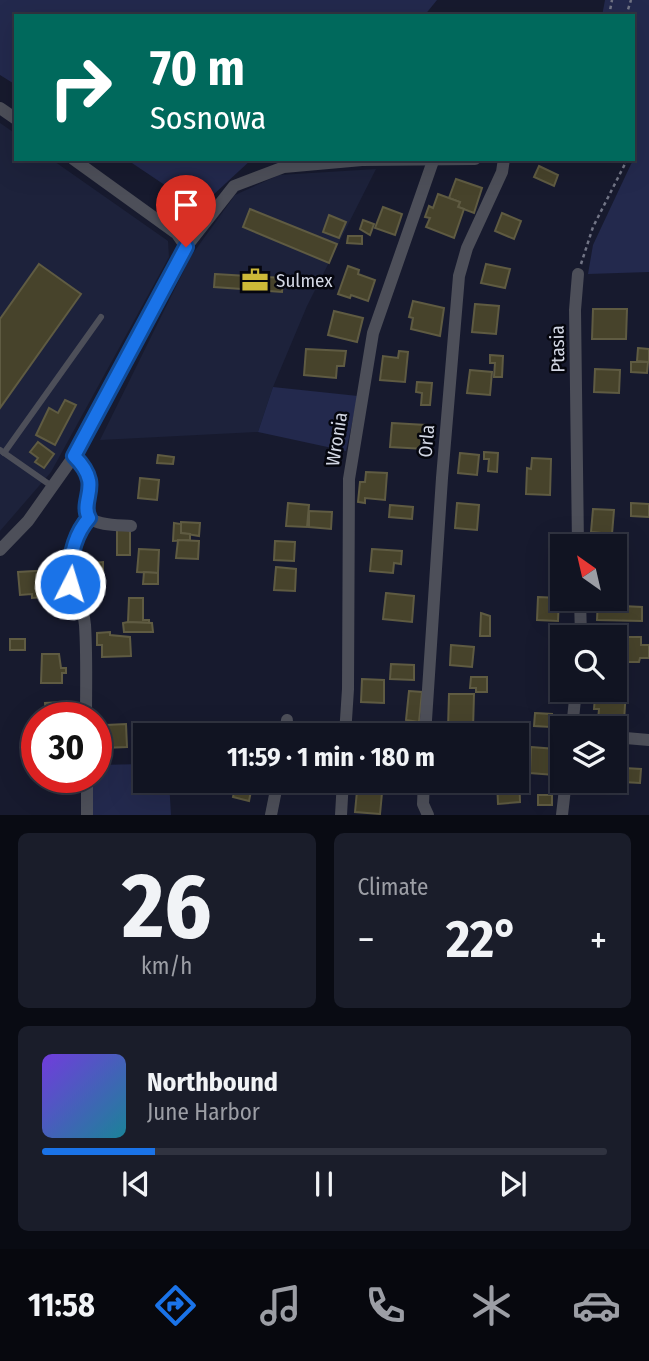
<!DOCTYPE html>
<html lang="en">
<head>
<meta charset="utf-8">
<style>
  body { margin:0; font-family:"Fira Sans Condensed",sans-serif; background:#1a1d2a; color:#f1f3f6; height:100vh; display:flex; flex-direction:column; font-size:26px; white-space:nowrap }
  * { box-sizing:border-box; margin:0 }
  p { font-size:23px; color:#9c9ea5 }
  .icon { flex:none; width:38px; height:38px; fill:none; stroke:currentColor; stroke-width:2; stroke-linecap:round; stroke-linejoin:round }
  .map { position:relative; height:815px; overflow:hidden }
  .sheet { display:flex; flex-direction:column; gap:18px; padding:18px; background:#090b13; flex:1 }
  .sheet>* { flex:none }
  .banner { position:absolute; left:14px; top:14px; width:621px; height:147px; border-radius:0px; box-shadow:0 7px 28px #0002,0 0 0 2px #303340; background:#00695c; color:#fff; overflow:hidden }
  .needle { width:46px; rotate:326deg }
  .fabs { position:absolute; left:550px; top:534px; display:grid; gap:14px }
  .fabs a { display:grid; place-items:center; width:77px; height:77px; border-radius:0px; background:#111422; box-shadow:0 7px 28px #0002,0 0 0 2px #303340; font-size:35px }
  .speed { position:absolute; left:21px; top:702px; display:flex; gap:14px; font-size:35px; font-weight:700; text-align:center }
  .speed>* { display:grid; place-content:center; width:91px; height:91px; border-radius:50%; background:#111422; box-shadow:0 7px 28px #0002,0 0 0 2px #303340; line-height:1 }
  .speed .limit { border:10px solid #d22; background:#fff; color:#111 }
  .pin { position:absolute; display:grid; place-items:center; width:60px; height:60px; color:#fff; margin:-72px -30px; border-radius:50% 50% 50% 0; rotate:-45deg; box-shadow:0 0 7px #0007 }
  .pin .icon { rotate:45deg }
  .me { position:absolute; width:77px; margin:-38px; rotate:5deg; stroke-linejoin:round; filter:drop-shadow(0 0 5px #0008) }
  .turn { display:flex; align-items:center; gap:24px; height:147px; padding:0 21px; font-size:32px }
  .turn .icon { width:91px; height:91px; stroke-width:2.5 }
  .turn b { display:block; font-size:49px; line-height:60px }
  .big { font-size:52px; font-weight:700; line-height:1.1 }
  .sheet .widget { flex:1; display:flex; flex-direction:column; justify-content:center; gap:10px; min-width:0; padding:0 24px; border-radius:10px; background:#1a1d2a }
  .sheet .dial { align-items:center; gap:0 }
  .dial b { font-size:91px; line-height:1 }
  .song { display:flex; align-items:center; gap:21px }
  .cover { width:84px; height:84px; border-radius:10px; background:linear-gradient(135deg,hsl(260 70% 55%),hsl(190 70% 35%)) }
  .played { height:7px; border-radius:4px; background:linear-gradient(90deg,#1a73e8 20%,#303340 20%) }
  .keys { display:flex; justify-content:space-around; direction:ltr }
  .heat { display:flex; justify-content:space-between; align-items:center; font-size:38px; direction:ltr }
  .sheet .tiles { flex:1; display:grid; gap:18px; grid-template-columns:1fr 1fr }
  .widget:last-child { grid-column:span 2 }
  .trip { position:absolute; left:133px; top:723px; width:396px; height:70px; border-radius:0px; background:#111422; box-shadow:0 7px 28px #0002,0 0 0 2px #303340; font-weight:700; line-height:70px; text-align:center }
  .tab-bar { display:flex; height:112px; justify-content:space-around; align-items:center; background:#07080e; color:#9c9ea5 }
  .tab-bar .icon { width:49px; height:49px }
  .tab-bar .active { color:#1a73e8 }
  .tab-bar b { font-size:32px; color:#f1f3f6 }
  .map>svg:first-child { display:block }
</style>
</head>
<body>
<div class="map">
<svg width="649" height="815" viewBox="0 0 649 815">
  <rect width="100%" height="100%" fill="#171a2e"/>
  <g fill="#1d223b">
    <path d="M0,123L16,134V159H51L168,241L169,257L51,472L0,531Z"/>
    <path d="M376,169L307,306L273,387L258,432L100,440L191,256L235,195L279,175Z"/>
  </g>
  <g fill="#23294d">
    <path d="M0,0H437L424,16H16V85L0,75Z"/>
    <path d="M605,0H649V272L588,274L593,245L632,162L625,159H634V16H602Z"/>
    <path d="M126,159H252L199,208Z"/>
    <path d="M273,387L358,396L346,451L258,432Z"/>
    <path d="M145,764V780L169,781L171,815H92L90,777H96V765Z"/>
  </g>
  <g fill="#47432b" stroke="#5f5b42" stroke-width="2">
    <path d="M539,166L558,175L554,186L534,177Z"/>
    <path d="M456,179L482,188L474,213L458,207L460,202L449,198Z"/>
    <path d="M438,194L460,202L458,207L464,209L454,238L426,227L430,218L425,217L429,206L433,208Z"/>
    <path d="M383,207L402,214L395,235L375,228Z"/>
    <path d="M250,209L337,244L329,263L243,227Z"/>
    <path d="M502,213L521,221L514,239L495,231Z"/>
    <path d="M329,215L346,222L339,238L323,232Z"/>
    <path d="M363,220L374,224L370,235L360,229Z"/>
    <path d="M348,236H362V244L347,243Z"/>
    <path d="M39,264L81,294L0,408V319Z"/>
    <path d="M486,264L510,269L505,288L481,283Z"/>
    <path d="M348,266L359,270L358,274L375,280L368,301L351,295L350,298L338,294Z"/>
    <path d="M215,274L283,278L282,292L214,287Z"/>
    <path d="M413,301L444,308L440,336L411,329L413,318L409,317Z"/>
    <path d="M475,304L499,306L496,334L472,332Z"/>
    <path d="M593,309H627L626,339H592Z"/>
    <path d="M334,311L363,318L357,342L328,335Z"/>
    <path d="M638,348L649,349V362L637,361Z"/>
    <path d="M306,349L346,351L344,366H337L336,378L304,375Z"/>
    <path d="M399,351L408,352L405,382L380,380L383,356L398,358Z"/>
    <path d="M490,355L503,356L502,377H494L495,363H490Z"/>
    <path d="M631,362H648L647,373L631,372Z"/>
    <path d="M595,369L620,370L619,393L594,392Z"/>
    <path d="M470,370L492,372L490,395L467,393Z"/>
    <path d="M417,382L432,383L430,405H421L422,393L416,392Z"/>
    <path d="M65,400L76,405L55,445L36,435L49,408L58,413Z"/>
    <path d="M392,423L426,425L425,449L390,447Z"/>
    <path d="M38,442L54,454L44,468L35,462L38,458L30,452Z"/>
    <path d="M484,452L498,453L497,472L488,471L489,459H484Z"/>
    <path d="M460,453L479,455L477,475L458,473Z"/>
    <path d="M158,455L174,457L173,464L157,463Z"/>
    <path d="M532,458L551,459L550,495L526,494L527,468L531,469Z"/>
    <path d="M366,472L387,473L385,500L365,498V503L358,502L360,482H365Z"/>
    <path d="M140,478L159,480L157,500L138,498Z"/>
    <path d="M288,503L309,505L307,527L286,526Z"/>
    <path d="M457,503L479,505L477,530L455,528Z"/>
    <path d="M631,503L649,504V517L631,516Z"/>
    <path d="M390,505L413,507L412,519L389,517Z"/>
    <path d="M593,509L614,510L612,534L591,532Z"/>
    <path d="M309,511L332,512L331,529L309,527Z"/>
    <path d="M181,522L200,523L199,536L181,533Z"/>
    <path d="M174,523L181,524V533L190,534V540L173,541Z"/>
    <rect x="117" y="530" width="13" height="25"/>
    <path d="M178,540L199,541L198,559L176,558Z"/>
    <path d="M275,541L295,542L294,561L274,560Z"/>
    <path d="M139,549L159,550L158,573L137,572Z"/>
    <path d="M372,549L402,551L401,564L394,563L393,573L370,571Z"/>
    <path d="M84,558H92V563L103,562V581L74,582L73,563H84Z"/>
    <path d="M276,567L296,569L295,591L274,590Z"/>
    <path d="M52,570L54,593H43V597L32,598V594L20,595L18,572Z"/>
    <path d="M144,572L158,573V584H143Z"/>
    <path d="M386,593L414,596L412,622L383,619Z"/>
    <path d="M614,594H622V606L642,607V621L597,620L598,598H614Z"/>
    <path d="M538,597L559,598L558,621L537,620Z"/>
    <path d="M129,598H143V620H149V623L128,622Z"/>
    <path d="M481,613L490,616V636H480Z"/>
    <path d="M128,622L152,623L153,632H124L123,623Z"/>
    <path d="M110,632V635L130,637L131,656L102,657V645H97V633Z"/>
    <path d="M610,637H641V645H649V658H640L639,662H614V637Z"/>
    <rect x="10" y="639" width="15" height="11"/>
    <path d="M451,645L474,647L472,667L450,665Z"/>
    <path d="M42,654H59L61,668H66V673H62V683H41Z"/>
    <path d="M391,664L414,665V680L390,679Z"/>
    <path d="M471,677H487V692H476V688H470Z"/>
    <path d="M362,679L384,680V703L361,702Z"/>
    <path d="M599,690H626L624,721L598,720L599,709H594L595,697L599,698Z"/>
    <path d="M409,691L422,692L419,722L406,720Z"/>
    <path d="M449,694H474L473,729L448,728Z"/>
    <path d="M63,702V718H42V715H46L45,703Z"/>
    <path d="M535,713L552,714L551,727L534,726Z"/>
    <path d="M126,724L127,747L104,748L106,725Z"/>
    <path d="M321,727L339,729L338,735L320,734Z"/>
    <rect x="24" y="743" width="13" height="18"/>
    <path d="M531,747L556,749L554,775L530,773Z"/>
    <path d="M624,768L641,769L640,783L623,782Z"/>
    <path d="M516,770H519L520,802L498,804L497,780H516Z"/>
    <path d="M46,777H62V784L46,785Z"/>
    <path d="M378,780H385V784H390V792L378,791Z"/>
    <path d="M236,783L252,786L249,801L233,797Z"/>
    <path d="M357,791L382,793L380,814L355,812Z"/>
    <rect x="538" y="795" width="14" height="10"/>
  </g>
  <g fill="none" stroke-linecap="round" stroke-linejoin="round">
    <g stroke="#727586" stroke-width="2.5" stroke-dasharray="3.5 3.5" stroke-linecap="butt">
      <path d="M609,16L612,0"/>
      <path d="M626,16L631,0"/>
      <path d="M581,264L593,227L626,162L613,159"/>
    </g>
    <g stroke="#4d4f59" stroke-width="6">
      <path d="M0,450L53,487"/>
      <path d="M4,453L101,317"/>
    </g>
    <g stroke="#4d4f59" stroke-width="12">
      <path d="M0,108L16,119"/>
      <path d="M186,247L234,186L284,167L362,160L475,159"/>
      <path d="M578,274L575,310L578,546"/>
      <path d="M74,456C80,463 87,469 89,479C91,489 81,509 88,517C97,526 120,525 131,526"/>
      <path d="M0,550L28,521L74,456L186,247L177,234L73,159"/>
      <path d="M580,598L581,637"/>
      <path d="M86,718C86,687 87,655 85,625C84,609 75,598 70,584C64,563 75,534 89,518"/>
      <path d="M572,728L576,690"/>
      <path d="M285,735L287,720"/>
      <path d="M345,735L348,689L349,479L373,333L433,161"/>
      <path d="M425,735L442,478L459,276L467,248L502,172L504,159"/>
      <path d="M614,737L649,740"/>
      <path d="M87,777V815"/>
      <path d="M424,780L423,804L428,815"/>
      <path d="M271,815L278,780"/>
      <path d="M341,815L343,780"/>
      <path d="M562,815L566,780"/>
    </g>
  </g>
  <g fill="none" stroke-linecap="round" stroke-linejoin="round">
    <g stroke="#114b97" stroke-width="18">
      <path id="route" d="M70,584C69,560 73,536 89,518C82,506 92,493 89,480C87,470 81,463 74,456L186,247"/>
    </g>
    <use href="#route" stroke="#1a73e8" stroke-width="12"/>
  </g>
  <defs>
    <g id="office-bare" transform="scale(2.1)"><path d="M-6-3h4V-5.5h4V-3h4V5H-6ZM-1-4.5V-3h2v-1.5ZM-6 0V1H6V0Z" fill="#cdb938" stroke="#05060e" stroke-width="2.5" paint-order="stroke"/></g>
  </defs>
  <g fill-rule="evenodd">
    <use href="#office-bare" x="255" y="280"/>
  </g>
  <g text-anchor="middle" stroke-width="5" stroke-linejoin="round" paint-order="stroke">
    <g font-size="19" fill="#d3d7e4" stroke="#05060e" text-anchor="start">
      <text x="276" y="287">Sulmex</text>
    </g>
    <g font-size="19" fill="#d3d7e4" stroke="#05060e">
      <text transform="translate(557 349) rotate(-91)" y="7">Ptasia</text>
      <text transform="translate(336 439) rotate(-81)" y="7">Wronia</text>
      <text transform="translate(426 441) rotate(-85)" y="7">Orla</text>
    </g>
  </g>
</svg>
<div class="fabs">
<a><svg class="needle" viewBox="-14 -14 28 28"><path d="M0-13l5 13h-10z" fill="#e53935"/><path d="M0 13l5-13h-10z" fill="#9c9ea5"/></svg></a>
<a><svg class="icon" aria-label="search" viewBox="0 0 24 24"><circle cx="10" cy="10" r="6"/><path d="M15 15l6 6"/></svg></a>
<a><svg class="icon" aria-label="layers" viewBox="0 0 24 24"><path d="M12 4l9 5-9 5-9-5zM3 14l9 5 9-5"/></svg></a>
</div>
<div class="speed"><div class="limit">30</div></div>
<div class="pin" style="left:186px;top:247px;background:#d93025"><svg class="icon" aria-label="arrive" viewBox="0 0 24 24"><path d="M6 21V4h12l-3 4 3 4H6"/></svg></div>
<svg class="me" style="left:70px;top:584px" viewBox="-20 -20 40 40"><circle r="17" fill="#1a73e8" stroke="#fff" stroke-width="3"/><path d="M0-11L8 9 0 5-8 9z" fill="#fff"/></svg>
<div class="trip">11:59 · 1 min · 180 m</div>
<div class="banner">
<div class="turn"><svg class="icon" aria-label="right" viewBox="0 0 24 24"><path d="M7 20v-9h11M14 6l5 5-5 5"/></svg><div><b>70 m</b>Sosnowa</div></div>
</div>
</div>
<section class="sheet">
<div class="tiles">
<div class="widget dial"><b>26</b><p>km/h</p></div>
<div class="widget"><p>Climate</p>
<div class="heat"><a>−</a><b class="big">22°</b><a>+</a></div>
</div>
<div class="widget">
<div class="song"><i class="cover"></i><div><b>Northbound</b><p>June Harbor</p></div></div>
<div class="played"></div>
<div class="keys"><svg class="icon" aria-label="previous" viewBox="0 0 24 24"><path d="M18 5L8 12l10 7zM5 5v14"/></svg><svg class="icon" aria-label="pause" viewBox="0 0 24 24"><path d="M8 5v14M16 5v14"/></svg><svg class="icon" aria-label="next" viewBox="0 0 24 24"><path d="M6 5l10 7-10 7zM19 5v14"/></svg></div>
</div>
</div>
</section>
<nav class="tab-bar">
<b>11:58</b>
<svg class="icon active" aria-label="directions" viewBox="0 0 24 24"><path d="M12 3l9 9-9 9-9-9zM9 14v-3h6M13 9l2 2-2 2"/></svg>
<svg class="icon" aria-label="music" viewBox="0 0 24 24"><path d="M9 18V5l10-2v13"/><circle cx="6" cy="18" r="3"/><circle cx="16" cy="16" r="3"/></svg>
<svg class="icon" aria-label="phone" viewBox="0 0 24 24"><path d="M5 4h4l2 5-3 2q2 4 5 5l2-3 5 2v4C11 20 4 13 5 4z"/></svg>
<svg class="icon" aria-label="climate" viewBox="0 0 24 24"><path d="M12 3v18M4 7l16 10M4 17L20 7"/></svg>
<svg class="icon" aria-label="car" viewBox="0 0 24 24"><path d="M5 17H2v-5l4-1 3-4h7l3 4 3 1v5h-3M9 17h6M6 11h13"/><circle cx="7" cy="17" r="2"/><circle cx="17" cy="17" r="2"/></svg>
</nav>
</body>
</html>
